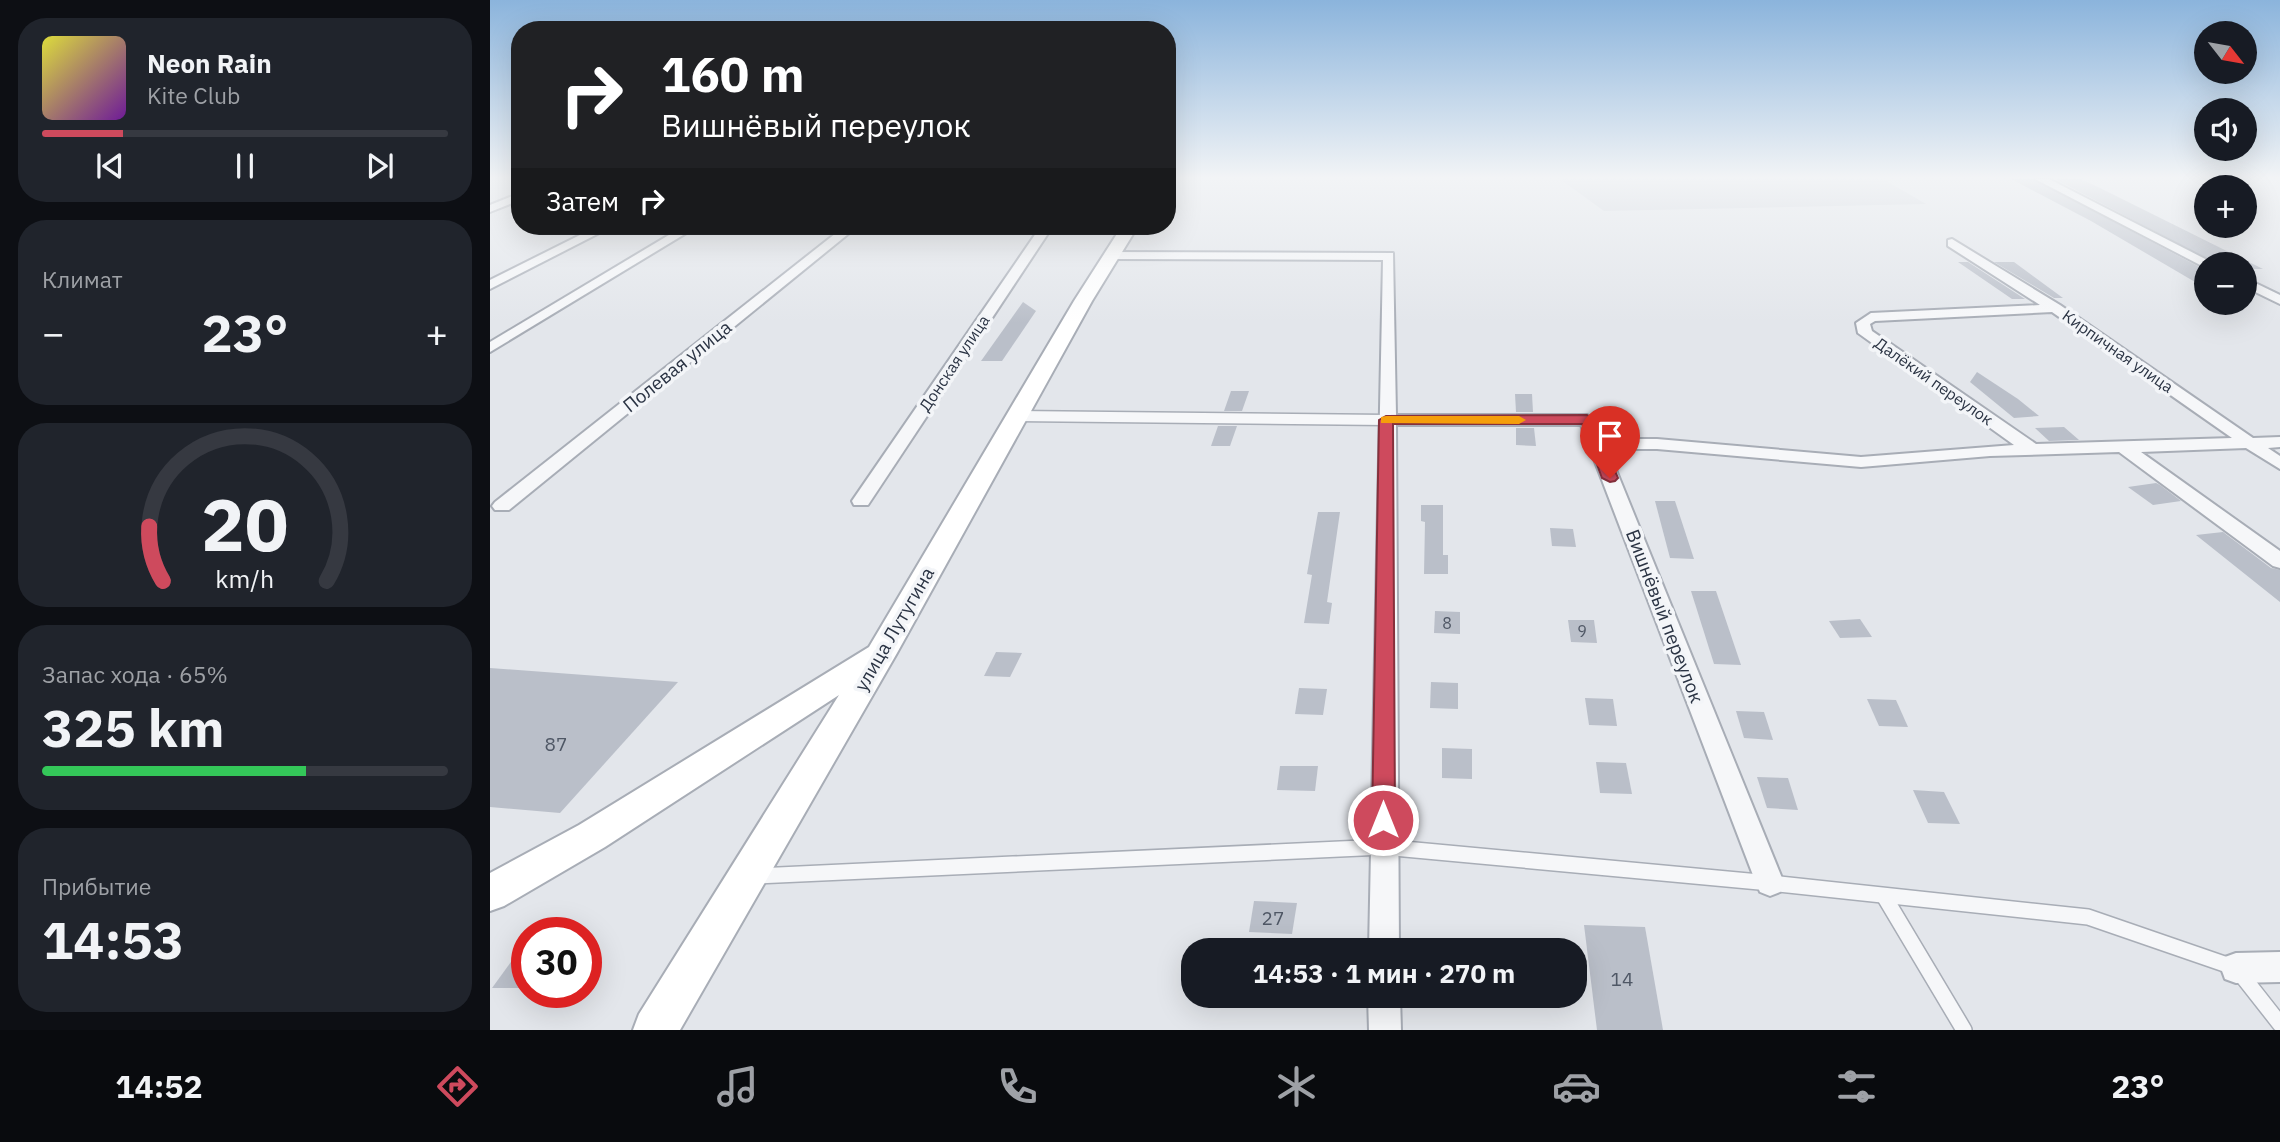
<!DOCTYPE html>
<html lang="ru">
<head>
<meta charset="utf-8">
<style>
  body { margin:0; font-family:"IBM Plex Sans",sans-serif; background:#20242c; color:#f1f3f6; height:100vh; display:flex; flex-direction:column; font-size:26px; white-space:nowrap }
  * { box-sizing:border-box; margin:0 }
  p { font-size:23px; color:#9ea1a6 }
  .icon { flex:none; width:38px; height:38px; fill:none; stroke:currentColor; stroke-width:2; stroke-linecap:round; stroke-linejoin:round }
  .map { position:relative; flex:1; overflow:hidden }
  .sheet { display:flex; flex-direction:column; gap:18px; padding:18px; background:#0d0f14; width:490px }
  .sheet>* { flex:none }
  .guide { position:absolute; left:21px; top:21px; width:665px; height:214px; border-radius:28px; box-shadow:0 7px 28px #0002; background:#202124; color:#fff; overflow:hidden }
  .needle { width:46px; rotate:121deg }
  .buttons { position:absolute; left:1704px; top:21px; display:grid; gap:14px }
  .buttons a { display:grid; place-items:center; width:63px; height:63px; border-radius:50%; background:#171b24; box-shadow:0 7px 28px #0002; font-size:35px }
  .speed { position:absolute; left:21px; top:917px; display:flex; gap:14px; font-size:35px; font-weight:700; text-align:center }
  .speed>* { display:grid; place-content:center; width:91px; height:91px; border-radius:50%; background:#171b24; box-shadow:0 7px 28px #0002; line-height:1 }
  .speed .limit { border:10px solid #d22; background:#fff; color:#111 }
  .pin { position:absolute; display:grid; place-items:center; width:60px; height:60px; color:#fff; margin:-72px -30px; border-radius:50% 50% 50% 0; rotate:-45deg; box-shadow:0 0 7px #0007 }
  .pin .icon { rotate:45deg }
  .me { position:absolute; width:77px; margin:-38px; rotate:0deg; stroke-linejoin:round; filter:drop-shadow(0 0 5px #0008) }
  .turn { display:flex; align-items:center; gap:24px; height:147px; padding:0 35px; font-size:32px }
  .turn .icon { width:91px; height:91px; stroke-width:2.5 }
  .turn b { display:block; font-size:49px; line-height:60px }
  .then { display:flex; align-items:center; height:66px; padding:0 35px; background:#0003; gap:14px; font-size:26px }
  .big { font-size:52px; font-weight:700; line-height:1.1 }
  .sheet .tile { flex:1; display:flex; flex-direction:column; justify-content:center; gap:10px; min-width:0; padding:0 24px; border-radius:28px; background:#20242c }
  .sheet .dial { align-items:center; gap:0 }
  .dial svg { height:182px; overflow:visible; fill:none; stroke:#363941; stroke-width:7; stroke-linecap:round; text-anchor:middle }
  .dial text { fill:#f1f3f6; stroke:none }
  .song { display:flex; align-items:center; gap:21px }
  .cover { width:84px; height:84px; border-radius:10px; background:linear-gradient(135deg,hsl(60 70% 55%),hsl(280 70% 35%)) }
  .played { height:7px; border-radius:4px; background:linear-gradient(90deg,#ce4a5d 20%,#363941 20%) }
  .keys { display:flex; justify-content:space-around; direction:ltr }
  .heat { display:flex; justify-content:space-between; align-items:center; font-size:38px; direction:ltr }
  .charge { height:10px; border-radius:5px; background:linear-gradient(90deg,#34c759 65%,#363941 0) }
  .trip { position:absolute; left:691px; top:938px; width:406px; height:70px; border-radius:28px; background:#171b24; box-shadow:0 7px 28px #0002; font-weight:700; line-height:70px; text-align:center }
  .menu { display:flex; height:112px; justify-content:space-around; align-items:center; background:#090b0e; color:#9ea1a6 }
  .menu .icon { width:49px; height:49px }
  .menu .on { color:#ce4a5d }
  .menu b { font-size:32px; color:#f1f3f6 }
  main { display:flex; flex:1; min-height:0 }
  .map>svg:first-child { display:block }
</style>
</head>
<body>
<main>
<section class="sheet">
<div class="tile">
<div class="song"><i class="cover"></i><div><b>Neon Rain</b><p>Kite Club</p></div></div>
<div class="played"></div>
<div class="keys"><svg class="icon" aria-label="previous" viewBox="0 0 24 24"><path d="M18 5L8 12l10 7zM5 5v14"/></svg><svg class="icon" aria-label="pause" viewBox="0 0 24 24"><path d="M8 5v14M16 5v14"/></svg><svg class="icon" aria-label="next" viewBox="0 0 24 24"><path d="M6 5l10 7-10 7zM19 5v14"/></svg></div>
</div>
<div class="tile"><p>Климат</p>
<div class="heat"><a>−</a><b class="big">23°</b><a>+</a></div>
</div>
<div class="tile dial"><svg viewBox="0 0 100 80">
<path d="M14 69A42 42 0 1 1 86 69"/>
<path d="M14 69A42 42 0 0 1 8 45" stroke="#ce4a5d"/>
<text x="50" y="56" font-size="32" font-weight="700">20</text>
<text x="50" y="72" font-size="11">km/h</text>
</svg></div>
<div class="tile"><p>Запас хода · 65%</p><b class="big">325 km</b><div class="charge"></div></div>
<div class="tile"><p>Прибытие</p><b class="big">14:53</b></div>
</section>
<div class="map">
<svg width="1790" height="1030" viewBox="0 0 1790 1030">
  <rect width="100%" height="100%" fill="#e3e6eb"/>
  <path fill="#d1d5dd" d="M1070,179H1393L1436,204L1114,211Z"/>
  <g fill="#babfc9">
    <path d="M1521,179H1543L1713,269H1717V289L1601,221Z"/>
    <path d="M1565,179H1591L1608,187L1773,269H1755V264H1727Z"/>
    <path d="M1468,262H1478L1535,299H1522Z"/>
    <path d="M1504,262H1524L1573,298H1564Z"/>
    <path d="M533,302L546,311L512,361H491Z"/>
    <path d="M1487,372L1528,399L1549,416L1524,418L1480,382Z"/>
    <path d="M741,391H759L752,411H734Z"/>
    <path d="M1025,394H1042L1043,412H1026Z"/>
    <path d="M728,426H747L740,446H721Z"/>
    <path d="M1574,427L1589,440L1559,441L1545,428Z"/>
    <path d="M1026,428H1044L1046,446L1026,445Z"/>
    <path d="M1666,483L1670,485L1691,501L1663,505L1638,487Z"/>
    <path d="M1165,501H1185L1204,559L1180,558Z"/>
    <path d="M931,505H953V555H958V574H934L935,522L931,521Z"/>
    <path d="M828,512H850L837,602L842,603L839,624L814,623L822,575L817,574Z"/>
    <path d="M1060,528L1083,529L1086,547L1062,546Z"/>
    <path d="M1733,532L1781,568L1790,570V602L1706,535Z"/>
    <path d="M1201,591H1226L1251,665L1224,664Z"/>
    <path d="M945,611L970,612V634L944,633Z"/>
    <path d="M1370,619L1382,637L1350,638L1339,621Z"/>
    <path d="M1078,620H1104L1107,643L1081,642Z"/>
    <path d="M506,652L532,653L520,677L494,676Z"/>
    <path d="M0,668L188,682L70,813L0,807Z"/>
    <path d="M941,682L968,683V709L940,708Z"/>
    <path d="M809,688L837,689L833,715L805,714Z"/>
    <path d="M1095,698L1123,699L1127,726L1099,725Z"/>
    <path d="M1377,699L1406,700L1418,727L1389,726Z"/>
    <path d="M1246,711L1274,712L1283,740L1254,738Z"/>
    <path d="M952,748L982,749V779L952,778Z"/>
    <path d="M1106,762L1136,763L1142,794L1110,793Z"/>
    <path d="M790,766H828L825,791L787,790Z"/>
    <path d="M1267,777L1298,778L1308,810L1277,808Z"/>
    <path d="M1423,790L1454,792L1470,824L1438,823Z"/>
    <path d="M764,901L807,903L802,934L759,932Z"/>
    <path d="M1094,925L1155,927L1173,1030H1107Z"/>
    <path d="M37,940V988H2Z"/>
  </g>
  <g fill="none" stroke-linecap="round" stroke-linejoin="round">
    <g stroke="#a8adb6" stroke-width="13">
      <path id="service-far1" d="M527,416L896,420"/>
    </g>
    <g stroke="#a8adb6" stroke-width="18">
      <g id="service">
        <path d="M266,876L893,847L1280,883L1598,917L1746,968L1790,1024"/>
        <path d="M1394,896L1474,1030"/>
      </g>
    </g>
    <g stroke="#a8adb6" stroke-width="4">
      <g id="minor">
        <path d="M1545,179H1559L1725,264L1714,267Z"/>
        <path d="M30,193V200L0,212V205Z"/>
        <path d="M108,226H123L0,289V280Z"/>
        <path d="M194,226H208L0,352V342Z"/>
        <path d="M355,226H368L19,510H5L2,506L5,502Z"/>
        <path d="M551,226H563L378,505H364L362,501Z"/>
        <path d="M1462,239L1570,305L1763,438L1790,437V447L1778,448L1790,456V469L1756,448L1651,452L1790,551V568L1783,566L1629,452L1500,456L1371,467L1167,449H1139L1120,455L1294,883L1290,892L1280,896L1270,892L1266,883L1091,425H906L909,950H879L893,260L622,259L618,258V252L903,253L906,415H1097L1105,420L1116,445L1138,439H1167L1371,457L1524,445L1368,333L1366,323L1381,313L1550,305L1458,246V240ZM1562,312L1742,438L1546,444L1382,331L1380,324L1385,321Z"/>
        <path d="M1755,278L1790,295V304L1755,287Z"/>
        <path d="M1790,952V982L1746,983L1735,979L1731,968L1735,957L1746,953Z"/>
        <path d="M878,996H910L911,1030H879Z"/>
      </g>
    </g>
    <g stroke="#a8adb6" stroke-width="4">
      <path id="secondary" d="M632,226H648L602,301L407,653L190,1030H143L149,1014L349,695L115,847L14,906L0,911V873L89,825L379,647L584,301Z"/>
    </g>
    <use href="#service-far1" stroke="#f6f7f9" stroke-width="10"/>
    <use href="#service" stroke="#f6f7f9" stroke-width="15"/>
    <use href="#minor" fill="#f6f7f9" fill-rule="evenodd"/>
    <use href="#secondary" fill="#fff" fill-rule="evenodd"/>
  </g>
  <linearGradient id="sky" x2="0" y2="1"><stop stop-color="#8bb4dc"/><stop offset="0.55" stop-color="#f2f4f6"/><stop offset="1" stop-color="#f2f4f6" stop-opacity="0"/></linearGradient>
  <rect width="1790" height="323" fill="url(#sky)"/>
  <path fill="#ce4a5d" stroke="#86303c" stroke-width="2" d="M1097,415L1104,420L1128,478L1125,481L1120,482L1112,478L1092,424H903L905,820L901,827L893,830L885,827L882,820L889,420L896,416Z"/>
  <path fill="#f59e0b" d="M896,416H1029L1036,420L1029,424L891,423V417Z"/>
  <g text-anchor="middle" stroke-width="7" stroke-linejoin="round" paint-order="stroke">
    <g font-size="16" fill="#2b3444" stroke="#f3f5f8">
      <text transform="translate(1628 351) rotate(35)" y="6">Кирпичная улица</text>
      <text transform="translate(464 363) rotate(-56)" y="6">Донская улица</text>
      <text transform="translate(1444 381) rotate(35)" y="6">Далёкий переулок</text>
    </g>
    <g font-size="16" fill="#4f5765">
      <text x="957" y="629">8</text>
      <text x="1092" y="637">9</text>
    </g>
    <g font-size="19" fill="#2b3444" stroke="#f3f5f8">
      <text transform="translate(187 366) rotate(-39)" y="7">Полевая улица</text>
      <text transform="translate(1175 616) rotate(69)" y="7">Вишнёвый переулок</text>
      <text transform="translate(404 629) rotate(-60)" y="7">улица Лутугина</text>
    </g>
    <g font-size="19" fill="#4f5765">
      <text x="66" y="751">87</text>
      <text x="783" y="925">27</text>
      <text x="1132" y="986">14</text>
    </g>
  </g>
</svg>
<div class="buttons">
<a><svg class="needle" viewBox="-14 -14 28 28"><path d="M0-13l5 13h-10z" fill="#e53935"/><path d="M0 13l5-13h-10z" fill="#9ea1a6"/></svg></a>
<a><svg class="icon" aria-label="sound" viewBox="0 0 24 24"><path d="M4 9h4l5-4v14l-5-4H4zM17 9q2 3 0 6"/></svg></a>
<a>+</a>
<a>−</a>
</div>
<div class="speed"><div class="limit">30</div></div>
<div class="pin" style="left:1120px;top:478px;background:#d93025"><svg class="icon" aria-label="arrive" viewBox="0 0 24 24"><path d="M6 21V4h12l-3 4 3 4H6"/></svg></div>
<svg class="me" style="left:893px;top:820px" viewBox="-20 -20 40 40"><circle r="17" fill="#ce4a5d" stroke="#fff" stroke-width="3"/><path d="M0-11L8 9 0 5-8 9z" fill="#fff"/></svg>
<div class="trip">14:53 · 1 мин · 270 m</div>
<div class="guide">
<div class="turn"><svg class="icon" aria-label="right" viewBox="0 0 24 24"><path d="M7 20v-9h11M14 6l5 5-5 5"/></svg><div><b>160 m</b>Вишнёвый переулок</div></div>
<div class="then">Затем<svg class="icon" aria-label="right" viewBox="0 0 24 24"><path d="M7 20v-9h11M14 6l5 5-5 5"/></svg></div>
</div>
</div>
</main>
<nav class="menu">
<b>14:52</b>
<svg class="icon on" aria-label="directions" viewBox="0 0 24 24"><path d="M12 3l9 9-9 9-9-9zM9 14v-3h6M13 9l2 2-2 2"/></svg>
<svg class="icon" aria-label="music" viewBox="0 0 24 24"><path d="M9 18V5l10-2v13"/><circle cx="6" cy="18" r="3"/><circle cx="16" cy="16" r="3"/></svg>
<svg class="icon" aria-label="phone" viewBox="0 0 24 24"><path d="M5 4h4l2 5-3 2q2 4 5 5l2-3 5 2v4C11 20 4 13 5 4z"/></svg>
<svg class="icon" aria-label="climate" viewBox="0 0 24 24"><path d="M12 3v18M4 7l16 10M4 17L20 7"/></svg>
<svg class="icon" aria-label="car" viewBox="0 0 24 24"><path d="M5 17H2v-5l4-1 3-4h7l3 4 3 1v5h-3M9 17h6M6 11h13"/><circle cx="7" cy="17" r="2"/><circle cx="17" cy="17" r="2"/></svg>
<svg class="icon" aria-label="filters" viewBox="0 0 24 24"><path d="M4 7h16M4 17h16"/><circle cx="9" cy="7" r="2"/><circle cx="15" cy="17" r="2"/></svg>
<b>23°</b>
</nav>
</body>
</html>
